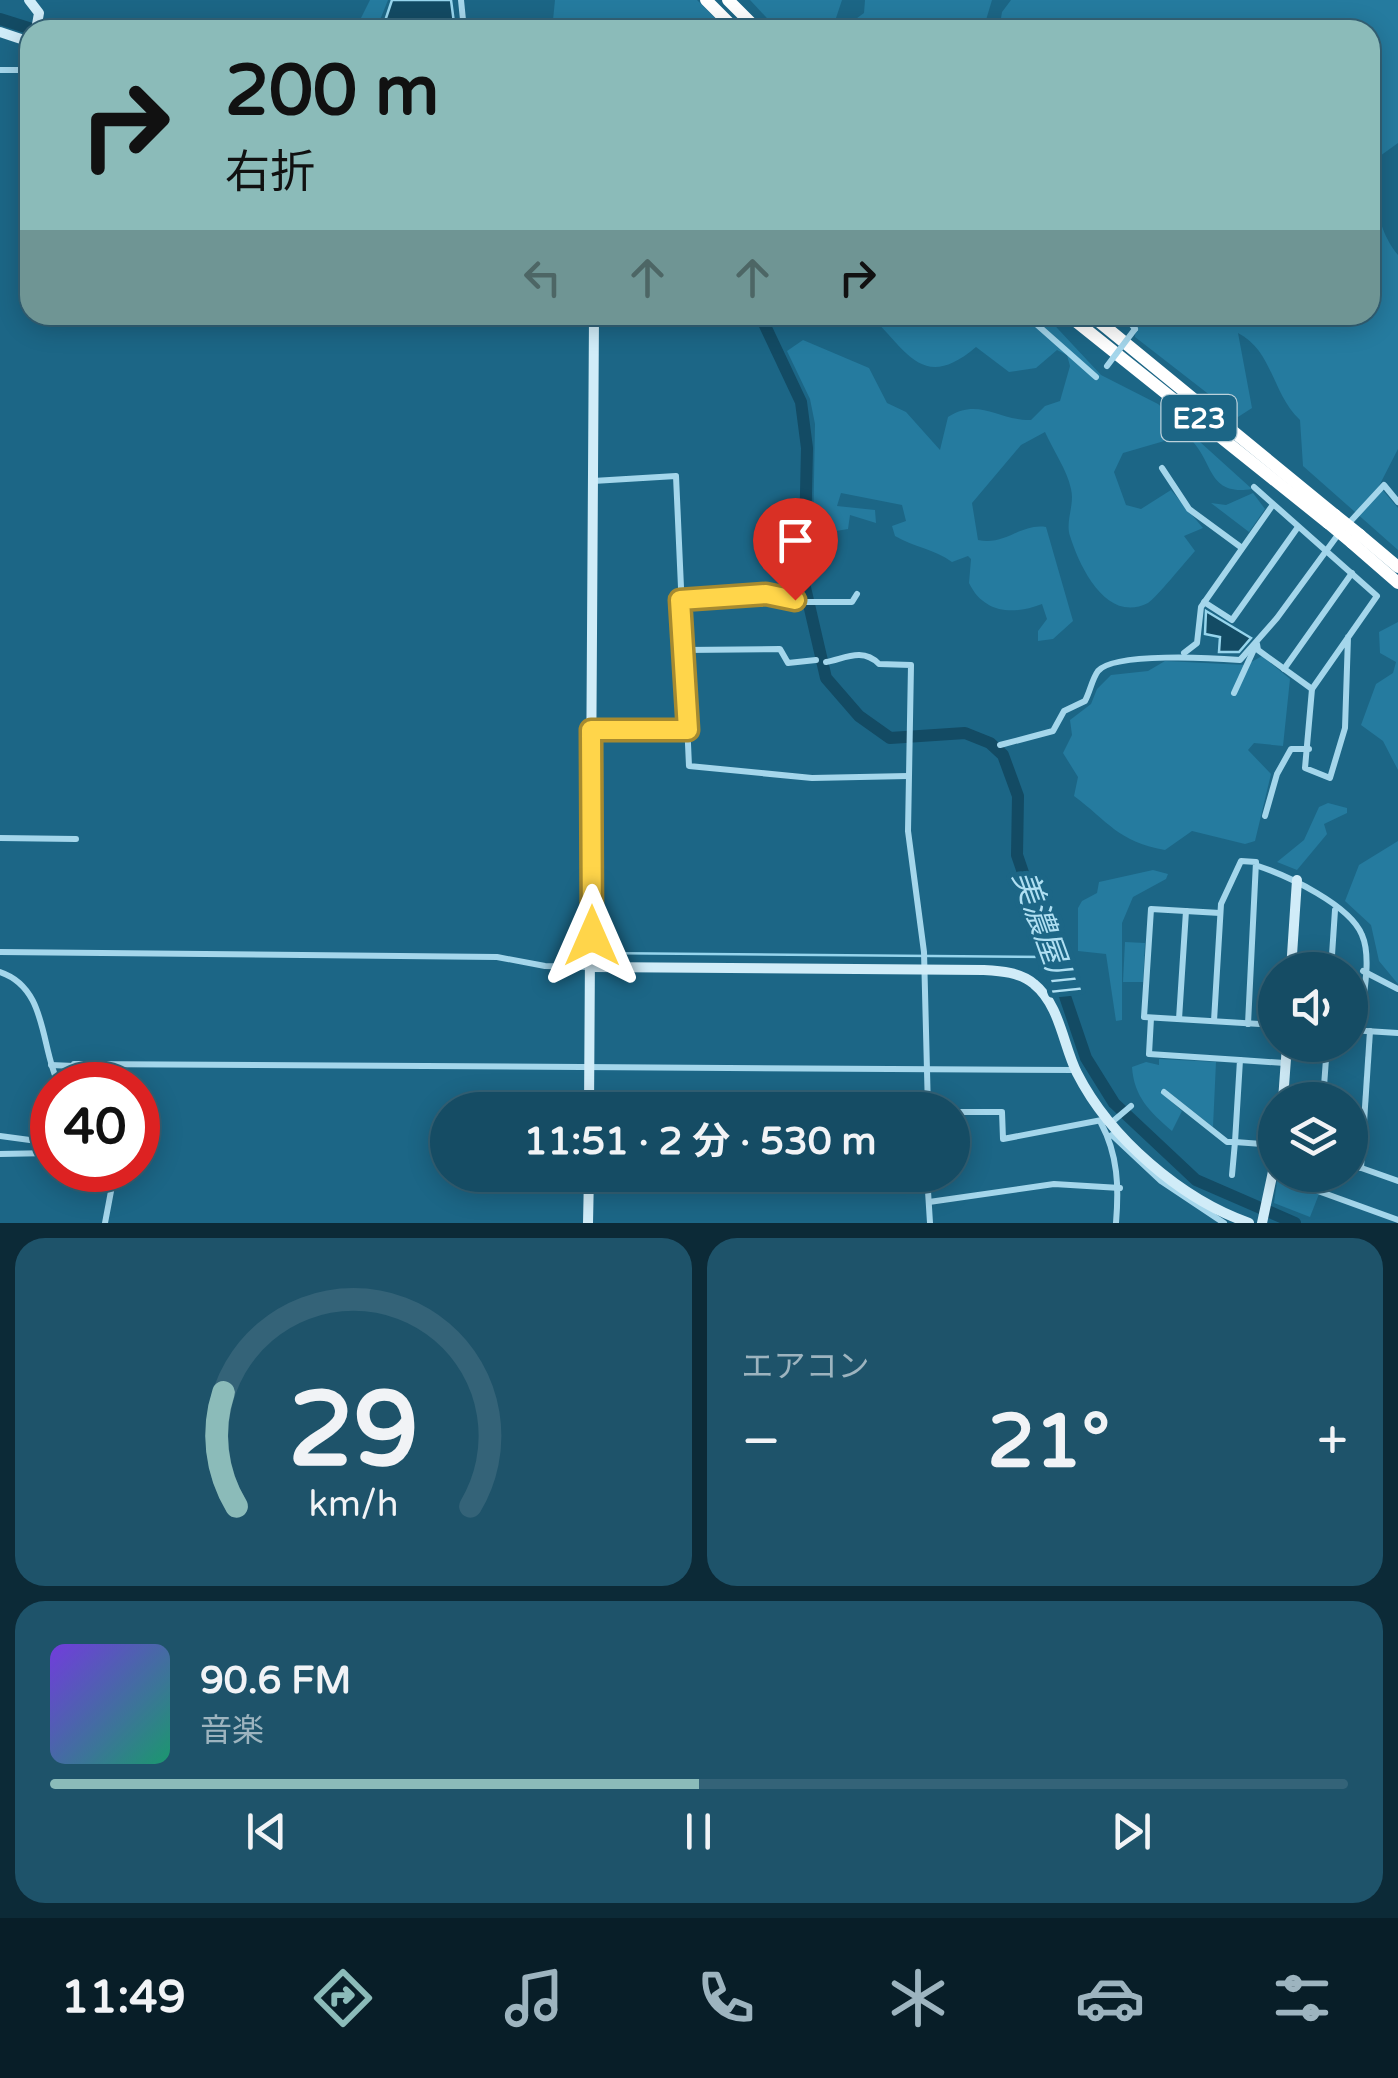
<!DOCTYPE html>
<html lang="ja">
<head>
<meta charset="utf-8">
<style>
  body { margin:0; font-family:"Varela Round","Noto Sans JP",sans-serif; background:#1e536a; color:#f1f3f6; height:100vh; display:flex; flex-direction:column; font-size:38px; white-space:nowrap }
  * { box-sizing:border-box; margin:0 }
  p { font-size:32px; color:#9db4bf }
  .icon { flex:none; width:55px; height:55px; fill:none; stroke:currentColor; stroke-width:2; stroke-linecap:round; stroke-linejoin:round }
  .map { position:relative; height:1223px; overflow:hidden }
  .side { display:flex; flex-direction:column; gap:15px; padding:15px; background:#0c2a37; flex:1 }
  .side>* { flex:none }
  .top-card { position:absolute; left:20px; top:20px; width:1360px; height:305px; border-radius:30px; box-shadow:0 5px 25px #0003,0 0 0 2px #346378; background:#8bbbb9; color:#111; overflow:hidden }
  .fabs { position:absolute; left:1258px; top:952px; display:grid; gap:20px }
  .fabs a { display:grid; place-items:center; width:110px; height:110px; border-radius:50%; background:#154c64; box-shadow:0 5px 25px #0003,0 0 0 2px #346378; font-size:50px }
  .speed { position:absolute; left:30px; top:1062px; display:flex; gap:20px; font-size:50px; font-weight:700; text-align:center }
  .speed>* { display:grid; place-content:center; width:130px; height:130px; border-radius:50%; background:#154c64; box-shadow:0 5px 25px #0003,0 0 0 2px #346378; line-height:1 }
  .speed .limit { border:15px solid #d22; background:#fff; color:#111 }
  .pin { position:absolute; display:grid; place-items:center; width:85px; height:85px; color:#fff; margin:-102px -42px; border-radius:50% 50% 50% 0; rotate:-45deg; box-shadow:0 0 10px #0007 }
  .pin .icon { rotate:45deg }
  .me { position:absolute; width:110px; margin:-55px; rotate:0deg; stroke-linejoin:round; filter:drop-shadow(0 0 8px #0008) }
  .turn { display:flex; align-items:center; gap:35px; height:210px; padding:0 40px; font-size:45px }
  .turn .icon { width:130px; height:130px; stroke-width:2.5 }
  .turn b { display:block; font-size:70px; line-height:85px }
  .lanes { display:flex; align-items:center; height:95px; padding:0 40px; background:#0003; justify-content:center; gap:50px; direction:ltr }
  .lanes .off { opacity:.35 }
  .big { font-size:75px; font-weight:700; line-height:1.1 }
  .side .tile { flex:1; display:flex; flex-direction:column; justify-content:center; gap:15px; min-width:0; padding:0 35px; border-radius:30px; background:#1e536a }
  .side .dial { align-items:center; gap:0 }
  .dial svg { height:260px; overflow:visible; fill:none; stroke:#346378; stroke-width:7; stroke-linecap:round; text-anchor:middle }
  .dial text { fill:#f1f3f6; stroke:none }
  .song { display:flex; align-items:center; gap:30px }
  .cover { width:120px; height:120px; border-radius:15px; background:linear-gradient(135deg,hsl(260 70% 55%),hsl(160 70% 35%)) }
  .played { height:10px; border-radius:5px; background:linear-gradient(90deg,#8bbbb9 50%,#346378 50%) }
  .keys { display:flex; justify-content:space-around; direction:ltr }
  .heat { display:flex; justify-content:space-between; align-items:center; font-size:55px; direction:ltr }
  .side .tiles { flex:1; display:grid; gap:15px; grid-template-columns:1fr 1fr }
  .tile:last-child { grid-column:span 2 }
  .trip { position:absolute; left:430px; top:1092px; width:540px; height:100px; border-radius:50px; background:#154c64; box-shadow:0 5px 25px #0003,0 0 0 2px #346378; font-weight:700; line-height:100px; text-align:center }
  .tab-bar { display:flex; height:160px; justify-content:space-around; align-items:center; background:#081e28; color:#9db4bf }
  .tab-bar .icon { width:70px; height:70px }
  .tab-bar .active { color:#8bbbb9 }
  .tab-bar b { font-size:45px; color:#f1f3f6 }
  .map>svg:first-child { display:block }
</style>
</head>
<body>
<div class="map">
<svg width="1398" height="1223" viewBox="0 0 1398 1223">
  <rect width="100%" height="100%" fill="#1c6686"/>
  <g fill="#257b9f">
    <path d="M370,0H388L376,30H355Z"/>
    <path d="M555,0H697L727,30H552Z"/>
    <path d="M750,0H842L832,30H778Z"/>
    <path d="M865,0H992L983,30H851L853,21L864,13Z"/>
    <path d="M1011,0H1398V143L1380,156C1376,194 1373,224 1398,255V449L1379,486L1398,508V550L1303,466L1300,420C1272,394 1273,351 1238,333L1252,408L1238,417L1135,337L1136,319L1131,315H1370V30H999L1002,12Z"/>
    <path d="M870,315H1045L1101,375L1158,404L1252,489C1204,497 1215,456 1185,435L1123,453L1114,472L1126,505L1141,509L1171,490L1203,528L1184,536L1195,551C1187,560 1155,599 1148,603C1107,624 1080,568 1070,536C1065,521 1075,505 1071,489C1067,470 1053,450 1045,432L1021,445L972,503L978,540C1005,546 1021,523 1046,527L1073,621L1053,639L1038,641V631L1047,619L1042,604C1014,615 984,614 969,583L971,559L968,556L952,562C934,549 914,547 895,536L892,526L906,521L902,505L841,493L837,506L875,510L876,523L850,515L848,529L813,535L815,424L810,399L787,351L803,340L869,368L887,403L906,412L940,450L948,417C979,397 999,421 1031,420L1045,406L1060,401L1070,366L1067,355L1057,350L1036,368L1009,372L976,347C923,392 908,352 870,315Z"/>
    <path d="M1253,493L1265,509L1249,532L1211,503L1226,505Z"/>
    <path d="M1398,622V770L1383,741L1361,725L1376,684L1393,673L1396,662L1380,653L1379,632Z"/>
    <path d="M1262,656L1290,679L1283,746L1254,743L1248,750L1271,774L1255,841L1245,844L1192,831L1165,850C1117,841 1109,822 1074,796L1078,777L1063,753L1072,735L1070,720L1091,704L1097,689L1111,675L1148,671L1165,661L1246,665Z"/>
    <path d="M1328,803L1347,808V813L1324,824L1327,834L1297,870L1277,862L1304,840L1319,807Z"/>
    <path d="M1398,841V984L1379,961L1371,925L1345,901L1359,865Z"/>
    <path d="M1153,870L1168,874L1166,879L1133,897L1122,923V1020L1116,1021L1106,954L1078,951V908L1082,901L1097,893L1099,882Z"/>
    <path d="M1125,942L1145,943L1143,982H1123Z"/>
    <path d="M1159,1059L1216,1062L1213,1127L1166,1090L1160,1091L1182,1111L1172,1131C1150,1112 1134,1097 1132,1067L1146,1062L1159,1065Z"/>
    <path d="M1278,1175H1315V1192L1319,1194L1310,1217L1274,1203Z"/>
  </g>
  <g fill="#134b64" stroke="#97d5ed" stroke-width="2.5">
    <path d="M392,0H451L454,23L439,30H382Z"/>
    <path d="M1206,611L1251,638L1239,652H1219L1220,637L1205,634Z"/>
  </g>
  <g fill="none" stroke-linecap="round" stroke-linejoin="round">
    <path stroke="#97d5ed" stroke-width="2.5" d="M594,953L1051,957"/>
    <g stroke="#134b64" stroke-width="12">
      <path d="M0,19L35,30"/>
      <path d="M760,315L801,402L807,448L804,583L826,678L859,716L890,738L965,733L990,743L1003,755L1018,796L1017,855L1086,1058L1114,1103L1196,1180L1295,1223"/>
    </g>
    <g stroke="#a4d6eb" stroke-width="6">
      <path d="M461,0L464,30"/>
      <path d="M0,70H30"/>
      <path d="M1026,315L1096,377"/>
      <path d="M1124,315L1135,329"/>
      <path d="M1162,468L1189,509L1242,548"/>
      <path d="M593,481L676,476L689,766L812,778L908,776"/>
      <path d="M1254,487L1377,596L1312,689L1305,768L1330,778L1345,728L1348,637"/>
      <path d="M1349,523L1384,485L1398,502"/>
      <path d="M680,600L766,594H785L800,602H852L857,594"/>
      <path d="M1204,602L1232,620L1298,527"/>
      <path d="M1257,644L1258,650L1312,689"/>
      <path d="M685,650L780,649L788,663L816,660"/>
      <path d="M1184,653L1197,643L1201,607L1272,506"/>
      <path d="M826,662C844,659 862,647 879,664L911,665L908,831L924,952L928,1110"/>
      <path d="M1284,669L1352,573"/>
      <path d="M1234,693L1256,645"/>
      <path d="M591,731L688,730"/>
      <path d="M1000,745L1053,731L1064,711L1085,701C1090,692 1092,679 1098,671C1114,652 1214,658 1240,660L1277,618L1340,532"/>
      <path d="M1265,816L1277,774L1291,749H1309"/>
      <path d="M0,838L76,839"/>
      <path d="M1258,866C1288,876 1350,905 1362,935C1373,960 1361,1004 1360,1030"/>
      <path d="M1220,913L1151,909L1144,1017L1275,1025"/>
      <path d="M0,952L497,957L545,966L590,967"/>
      <path d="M1331,970L1335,910"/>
      <path d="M1363,971L1398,989"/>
      <path d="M0,972C48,988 40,1047 59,1085"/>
      <path d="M1151,1018L1149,1054L1240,1060L1235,1142L1275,1145"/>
      <path d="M1179,1019L1186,911"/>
      <path d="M1214,1021L1221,904L1241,861L1256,862L1248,1024"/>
      <path d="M1350,1030L1398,1033"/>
      <path d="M1240,1060L1285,1063"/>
      <path d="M51,1065L74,1066"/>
      <path d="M74,1085V1064L1074,1070"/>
      <path d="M1164,1092L1227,1142H1235L1232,1175"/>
      <path d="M1323,1100L1327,1045"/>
      <path d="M952,1112H1002L1003,1139L1107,1119"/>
      <path d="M1112,1122L1131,1106"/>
      <path d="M1101,1123C1118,1155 1119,1187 1116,1223"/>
      <path d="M0,1136L52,1143"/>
      <path d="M1108,1137L1112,1135L1161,1181L1224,1223"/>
      <path d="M0,1154L52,1153"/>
      <path d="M1350,1164L1398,1181"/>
      <path d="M1361,1168L1370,1031"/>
      <path d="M927,1175L930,1223"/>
      <path d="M1318,1175V1191L1398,1220"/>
      <path d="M589,1180L875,1182L904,1175"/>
      <path d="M929,1202L1054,1184L1120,1188"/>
      <path d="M105,1223L115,1170"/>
    </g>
    <g stroke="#d0ecf8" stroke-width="10">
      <path d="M29,0L39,13L36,30"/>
      <path d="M0,32L30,42"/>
      <path d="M592,967L983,970C1000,971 1020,972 1034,984C1060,1005 1063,1045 1077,1073C1110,1138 1181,1199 1249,1223"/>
      <path d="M1291,970L1297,880"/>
      <path d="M1283,1100L1287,1045"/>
      <path d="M589,1110L594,315"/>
      <path d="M588,1223L589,1175"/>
      <path d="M1262,1223L1275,1162"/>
    </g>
    <g stroke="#fff" stroke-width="12">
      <path d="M706,0L736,30"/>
      <path d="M728,0L758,30"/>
      <path d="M1068,315L1328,523"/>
      <path d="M1091,315L1335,515"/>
      <path d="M1360,535L1398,567"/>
      <path d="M1352,543L1398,583"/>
    </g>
    <path stroke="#a4d6eb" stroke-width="6" d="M1107,366L1135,329"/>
    <g stroke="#fff" stroke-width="12">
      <path d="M1335,515L1360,535"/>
      <path d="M1328,523L1352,543"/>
    </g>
  </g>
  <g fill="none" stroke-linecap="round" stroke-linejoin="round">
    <g stroke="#a68a30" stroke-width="25">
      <path id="route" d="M592,936L591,730H688L680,600L766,594L795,600"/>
    </g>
    <use href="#route" stroke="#ffd54a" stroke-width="18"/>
  </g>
  <g text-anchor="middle" stroke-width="10" stroke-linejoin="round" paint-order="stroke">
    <rect fill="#1c6686" stroke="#bbd1db" stroke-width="2.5" x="1161.5" y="395" width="75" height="46" rx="8"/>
    <g font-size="28" font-weight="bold" fill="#fff">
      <text x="1199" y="428">E23</text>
    </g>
    <g font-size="32" font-style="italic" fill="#afdff2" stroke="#1c6686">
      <text transform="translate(1045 932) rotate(70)" y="11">美濃屋川</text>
    </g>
  </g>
</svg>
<div class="fabs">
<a><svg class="icon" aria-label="sound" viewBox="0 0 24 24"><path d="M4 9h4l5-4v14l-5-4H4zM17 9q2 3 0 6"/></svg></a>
<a><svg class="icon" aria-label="layers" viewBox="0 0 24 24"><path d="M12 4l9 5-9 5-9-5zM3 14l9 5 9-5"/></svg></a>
</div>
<div class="speed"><div class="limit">40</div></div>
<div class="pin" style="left:795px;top:600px;background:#d93025"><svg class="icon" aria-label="arrive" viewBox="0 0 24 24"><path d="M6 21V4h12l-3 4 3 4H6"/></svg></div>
<svg class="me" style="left:592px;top:936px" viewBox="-20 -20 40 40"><path d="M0-17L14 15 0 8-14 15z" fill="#ffd54a" stroke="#fff" stroke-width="4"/></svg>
<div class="trip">11:51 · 2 分 · 530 m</div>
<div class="top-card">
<div class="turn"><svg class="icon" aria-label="right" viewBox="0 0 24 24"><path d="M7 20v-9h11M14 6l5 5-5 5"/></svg><div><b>200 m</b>右折</div></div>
<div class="lanes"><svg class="icon off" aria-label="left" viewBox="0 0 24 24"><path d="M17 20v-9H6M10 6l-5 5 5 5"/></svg><svg class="icon off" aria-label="ahead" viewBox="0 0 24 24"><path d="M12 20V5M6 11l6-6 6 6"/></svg><svg class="icon off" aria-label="ahead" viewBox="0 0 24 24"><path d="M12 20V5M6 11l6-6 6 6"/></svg><svg class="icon" aria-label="right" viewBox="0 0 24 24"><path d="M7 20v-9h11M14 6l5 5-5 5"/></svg></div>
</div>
</div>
<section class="side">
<div class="tiles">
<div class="tile dial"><svg viewBox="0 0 100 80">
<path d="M14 69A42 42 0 1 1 86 69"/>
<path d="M14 69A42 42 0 0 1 10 34" stroke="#8bbbb9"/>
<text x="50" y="56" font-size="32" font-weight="700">29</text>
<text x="50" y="72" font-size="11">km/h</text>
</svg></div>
<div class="tile"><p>エアコン</p>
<div class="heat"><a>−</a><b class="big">21°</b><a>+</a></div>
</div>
<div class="tile">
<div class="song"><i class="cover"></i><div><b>90.6 FM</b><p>音楽</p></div></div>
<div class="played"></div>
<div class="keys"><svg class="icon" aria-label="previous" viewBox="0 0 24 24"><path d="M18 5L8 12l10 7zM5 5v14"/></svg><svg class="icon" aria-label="pause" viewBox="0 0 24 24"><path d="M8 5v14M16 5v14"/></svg><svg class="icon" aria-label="next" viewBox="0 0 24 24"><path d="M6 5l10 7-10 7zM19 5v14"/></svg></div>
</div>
</div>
</section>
<nav class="tab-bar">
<b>11:49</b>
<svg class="icon active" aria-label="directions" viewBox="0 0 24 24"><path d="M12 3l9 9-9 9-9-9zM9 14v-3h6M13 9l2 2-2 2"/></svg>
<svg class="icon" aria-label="music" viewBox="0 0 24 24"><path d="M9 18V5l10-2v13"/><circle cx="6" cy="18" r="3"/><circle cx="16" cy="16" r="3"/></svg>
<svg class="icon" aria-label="phone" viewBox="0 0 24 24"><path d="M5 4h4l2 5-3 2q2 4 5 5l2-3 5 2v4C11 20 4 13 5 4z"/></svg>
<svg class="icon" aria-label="climate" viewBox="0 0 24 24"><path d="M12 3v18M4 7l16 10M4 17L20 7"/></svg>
<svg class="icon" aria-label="car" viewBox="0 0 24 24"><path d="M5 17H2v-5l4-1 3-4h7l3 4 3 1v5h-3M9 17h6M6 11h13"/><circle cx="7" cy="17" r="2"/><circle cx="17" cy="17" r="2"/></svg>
<svg class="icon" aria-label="filters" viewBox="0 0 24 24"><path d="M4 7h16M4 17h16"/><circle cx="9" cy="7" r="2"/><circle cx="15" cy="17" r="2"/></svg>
</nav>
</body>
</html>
